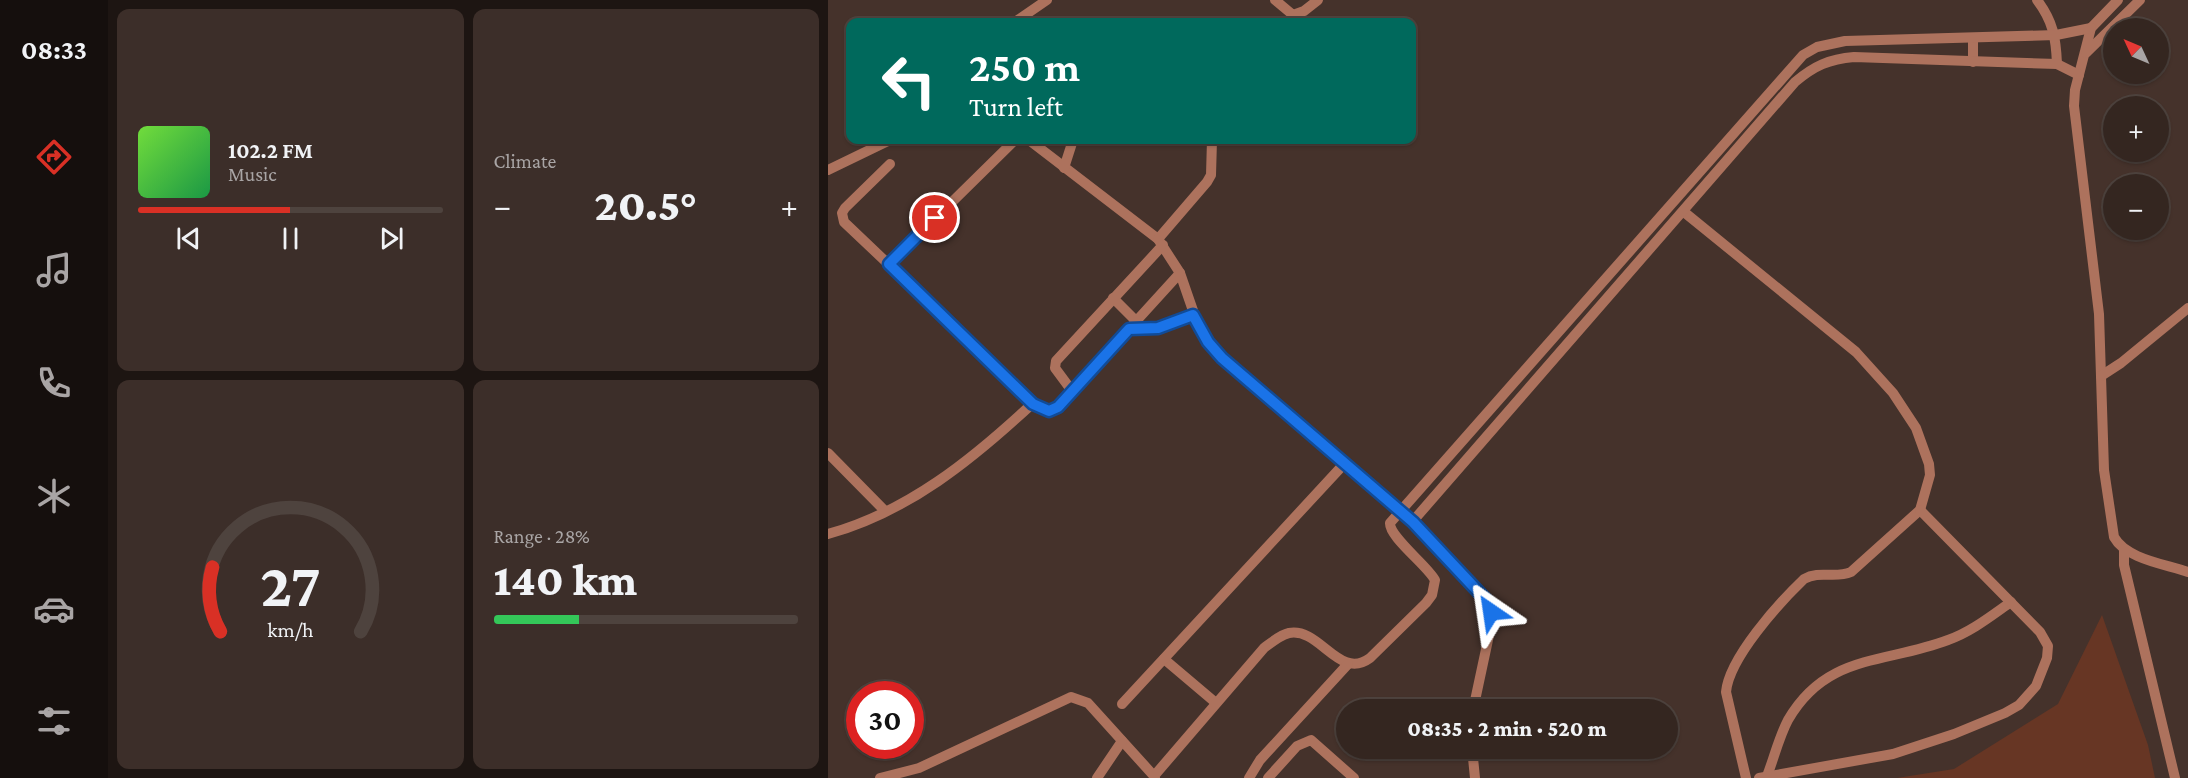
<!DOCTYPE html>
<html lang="en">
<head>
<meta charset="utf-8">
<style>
  body { margin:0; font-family:"Crimson Pro",serif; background:#3c2e29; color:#f1f3f6; height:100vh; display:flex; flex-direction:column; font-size:22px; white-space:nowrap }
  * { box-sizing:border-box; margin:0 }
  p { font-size:20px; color:#a9a5a5 }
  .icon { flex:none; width:33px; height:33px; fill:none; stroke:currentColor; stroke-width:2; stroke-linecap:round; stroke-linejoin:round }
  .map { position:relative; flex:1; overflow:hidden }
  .panel { display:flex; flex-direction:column; gap:9px; padding:9px; background:#1d1512; width:720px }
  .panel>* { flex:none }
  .hud { position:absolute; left:18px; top:18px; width:570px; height:126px; border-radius:12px; box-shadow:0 2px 4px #0004,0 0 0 2px #4e433e; background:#00695c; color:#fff; overflow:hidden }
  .needle { width:39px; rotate:314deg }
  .controls { position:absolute; left:1275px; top:18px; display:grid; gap:12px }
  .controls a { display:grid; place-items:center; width:66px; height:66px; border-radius:50%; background:#342620; box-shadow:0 2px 4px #0004,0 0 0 2px #4e433e; font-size:30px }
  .speed { position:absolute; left:18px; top:681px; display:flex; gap:12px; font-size:30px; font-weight:700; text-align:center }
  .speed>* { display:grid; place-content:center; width:78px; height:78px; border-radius:50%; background:#342620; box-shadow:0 2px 4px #0004,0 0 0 2px #4e433e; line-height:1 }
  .speed .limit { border:9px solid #d22; background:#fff; color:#111 }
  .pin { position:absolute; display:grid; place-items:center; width:51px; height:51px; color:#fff; margin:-26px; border:3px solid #fff; border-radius:50%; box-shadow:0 2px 6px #0007 }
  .me { position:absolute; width:66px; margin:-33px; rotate:328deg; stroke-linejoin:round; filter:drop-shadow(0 0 4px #0008) }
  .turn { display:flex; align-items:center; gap:21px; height:126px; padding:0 24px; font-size:27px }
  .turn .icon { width:78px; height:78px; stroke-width:2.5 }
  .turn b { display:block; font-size:42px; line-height:51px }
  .big { font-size:45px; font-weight:800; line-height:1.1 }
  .panel .card { flex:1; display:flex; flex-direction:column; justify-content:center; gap:9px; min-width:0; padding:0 21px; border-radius:12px; background:#3c2e29 }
  .panel .dial { align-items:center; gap:0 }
  .dial svg { height:156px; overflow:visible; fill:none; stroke:#4e433e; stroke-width:7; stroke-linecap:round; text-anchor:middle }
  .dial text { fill:#f1f3f6; stroke:none }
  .song { display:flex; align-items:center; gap:18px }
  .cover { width:72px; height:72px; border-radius:9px; background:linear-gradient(135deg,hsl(100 70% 55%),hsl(140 70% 35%)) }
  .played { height:6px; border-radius:3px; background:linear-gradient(90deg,#d93025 50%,#4e433e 50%) }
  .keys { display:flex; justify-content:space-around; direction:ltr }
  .heat { display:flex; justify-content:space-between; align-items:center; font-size:33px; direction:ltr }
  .charge { height:9px; border-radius:4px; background:linear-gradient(90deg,#34c759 28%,#4e433e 0) }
  .panel .tiles { flex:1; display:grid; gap:9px; grid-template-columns:repeat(2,1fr) }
  .trip { position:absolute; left:508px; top:699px; width:342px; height:60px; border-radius:30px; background:#342620; box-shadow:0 2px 4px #0004,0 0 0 2px #4e433e; font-weight:800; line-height:60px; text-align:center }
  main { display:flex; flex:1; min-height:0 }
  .dock { display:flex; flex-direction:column; width:108px; justify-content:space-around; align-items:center; background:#150f0d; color:#a9a5a5 }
  .dock .icon { width:42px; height:42px }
  .dock .active { color:#d93025 }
  .dock b { font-size:27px; color:#f1f3f6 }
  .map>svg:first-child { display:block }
</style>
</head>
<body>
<main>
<nav class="dock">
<b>08:33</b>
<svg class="icon active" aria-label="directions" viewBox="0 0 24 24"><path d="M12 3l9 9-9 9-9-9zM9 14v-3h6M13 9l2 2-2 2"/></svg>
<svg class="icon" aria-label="music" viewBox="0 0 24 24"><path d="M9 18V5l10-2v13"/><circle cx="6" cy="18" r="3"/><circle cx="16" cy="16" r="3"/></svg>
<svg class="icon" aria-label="phone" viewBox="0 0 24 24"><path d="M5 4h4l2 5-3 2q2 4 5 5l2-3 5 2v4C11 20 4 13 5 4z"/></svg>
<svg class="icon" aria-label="climate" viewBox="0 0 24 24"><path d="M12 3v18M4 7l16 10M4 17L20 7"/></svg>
<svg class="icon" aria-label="car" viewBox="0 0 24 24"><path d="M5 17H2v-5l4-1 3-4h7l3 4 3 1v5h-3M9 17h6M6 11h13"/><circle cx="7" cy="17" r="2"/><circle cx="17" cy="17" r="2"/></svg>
<svg class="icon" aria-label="filters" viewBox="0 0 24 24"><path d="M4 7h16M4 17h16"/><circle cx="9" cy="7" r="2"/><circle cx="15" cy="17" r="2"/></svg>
</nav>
<section class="panel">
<div class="tiles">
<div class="card">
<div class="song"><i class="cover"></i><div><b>102.2 FM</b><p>Music</p></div></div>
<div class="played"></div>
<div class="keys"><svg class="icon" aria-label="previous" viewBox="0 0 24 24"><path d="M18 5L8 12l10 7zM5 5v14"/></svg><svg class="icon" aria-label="pause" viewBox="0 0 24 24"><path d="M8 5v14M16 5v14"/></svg><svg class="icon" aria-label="next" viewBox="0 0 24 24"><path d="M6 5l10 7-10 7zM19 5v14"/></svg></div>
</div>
<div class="card"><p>Climate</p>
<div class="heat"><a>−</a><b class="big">20.5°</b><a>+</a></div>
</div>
<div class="card dial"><svg viewBox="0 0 100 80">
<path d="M14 69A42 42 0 1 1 86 69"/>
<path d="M14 69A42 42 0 0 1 10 36" stroke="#d93025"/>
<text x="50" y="56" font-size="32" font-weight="700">27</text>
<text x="50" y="72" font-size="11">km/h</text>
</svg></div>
<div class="card"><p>Range · 28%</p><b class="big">140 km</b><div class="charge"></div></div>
</div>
</section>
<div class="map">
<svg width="1360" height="778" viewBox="0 0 1360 778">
  <rect width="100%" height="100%" fill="#45322b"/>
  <path fill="#673624" d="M1274,615L1320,745L1327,778H1069L1126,769L1230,704Z"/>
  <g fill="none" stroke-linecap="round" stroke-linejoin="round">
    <g stroke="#ad725d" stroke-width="10">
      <path d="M447,0L465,15L476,11L490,0"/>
      <path d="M1209,0C1225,21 1228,38 1229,64"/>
      <path d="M1290,0L1263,28L1247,90L1246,106L1271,314L1276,470L1286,537C1298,559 1337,564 1360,572"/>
      <path d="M187,22L219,0"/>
      <path d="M1258,53L1312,0"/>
      <path d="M1145,62V39"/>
      <path d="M201,140L330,239L352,273L371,328L394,358L585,521L659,601L663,626L645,710"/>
      <path d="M62,164L17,208L14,213L16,222L213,409L221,411L230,407L352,273"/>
      <path d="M236,168L245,140"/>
      <path d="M0,170L62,140"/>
      <path d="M856,212L1028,352L1065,393L1088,428L1101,464L1102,475L1092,510L1023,572C1007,579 992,570 976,579C951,603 901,658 898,692L918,778"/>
      <path d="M330,239L379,182L383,175L384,140"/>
      <path d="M61,264L187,140"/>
      <path d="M285,298L308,321"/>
      <path d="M301,329L330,328L365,316"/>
      <path d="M1273,376L1293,363L1360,308"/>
      <path d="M244,391L227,368L228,361L335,245"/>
      <path d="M0,453L57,511"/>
      <path d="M585,521L967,82C986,66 1001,59 1026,57L1229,64L1251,75"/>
      <path d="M0,534C80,512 145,459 205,403"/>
      <path d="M1296,549V565L1347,778"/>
      <path d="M336,659L388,703"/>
      <path d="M294,704L516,464"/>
      <path d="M644,748L647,778"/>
      <path d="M939,776C946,758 951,737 960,720C999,653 1057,664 1120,640C1143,632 1163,616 1183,602"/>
      <path d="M52,778L91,768L243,697L260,703L326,776"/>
      <path d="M269,778L294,741"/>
      <path d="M327,778L326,776L436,648C444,642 452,635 461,633C492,627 511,681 542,658L598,603L604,595L607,580C599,565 561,537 562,523L975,55L989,47L1017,41L1228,35L1263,28"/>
      <path d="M421,778L432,760L520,664"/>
      <path d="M440,778L469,746L483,740L526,778"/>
      <path d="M931,778L1065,754L1126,734L1177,713L1191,705L1208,686L1219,658L1220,646L1212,632L1092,510"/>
    </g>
  </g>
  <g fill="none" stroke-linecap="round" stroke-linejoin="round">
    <g stroke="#114b97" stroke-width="15">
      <path id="route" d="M107,218L61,264L205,404L221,411L230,407L301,329L330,328L365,315L380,342L394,358L585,522L659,601L663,612"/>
    </g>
    <use href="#route" stroke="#1a73e8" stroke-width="10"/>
  </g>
</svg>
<div class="controls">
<a><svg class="needle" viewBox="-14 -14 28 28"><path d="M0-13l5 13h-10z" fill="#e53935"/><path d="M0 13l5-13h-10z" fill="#a9a5a5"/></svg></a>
<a>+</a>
<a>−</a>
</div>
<div class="speed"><div class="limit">30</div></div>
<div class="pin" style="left:107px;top:218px;background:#d93025"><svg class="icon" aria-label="arrive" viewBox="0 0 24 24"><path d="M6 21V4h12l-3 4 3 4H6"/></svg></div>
<svg class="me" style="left:663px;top:612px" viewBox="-20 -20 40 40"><path d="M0-17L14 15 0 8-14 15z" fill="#1a73e8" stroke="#fff" stroke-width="4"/></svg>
<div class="trip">08:35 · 2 min · 520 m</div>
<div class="hud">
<div class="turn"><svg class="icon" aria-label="left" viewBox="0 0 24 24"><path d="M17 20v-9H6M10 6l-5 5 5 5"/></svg><div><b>250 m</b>Turn left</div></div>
</div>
</div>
</main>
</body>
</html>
